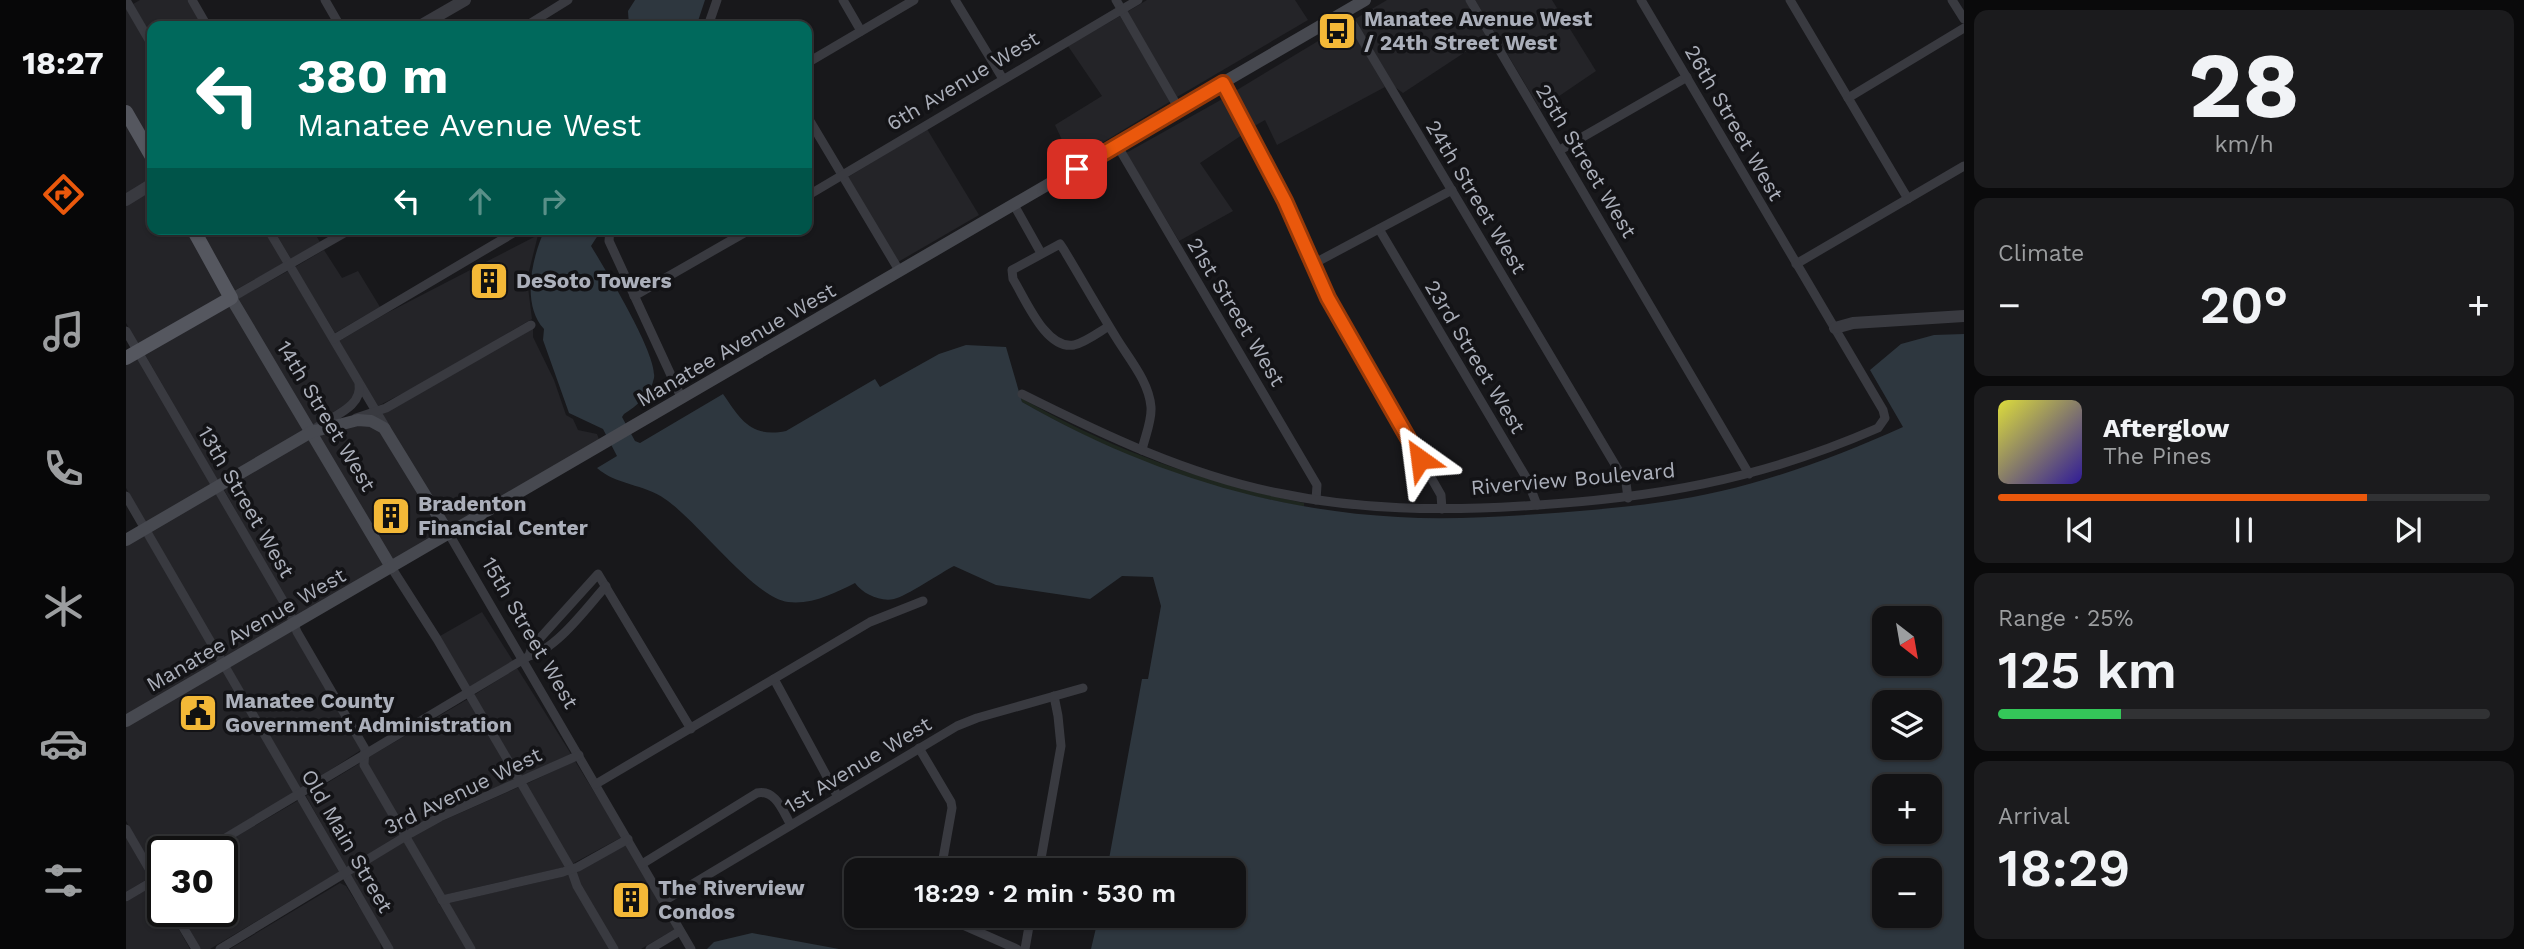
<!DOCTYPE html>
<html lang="en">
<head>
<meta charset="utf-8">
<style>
  body { margin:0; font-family:"Work Sans",sans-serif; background:#1b1b1d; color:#f1f3f6; height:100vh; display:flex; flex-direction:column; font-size:26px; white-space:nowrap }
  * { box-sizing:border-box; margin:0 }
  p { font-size:23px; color:#9c9ea0 }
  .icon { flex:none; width:38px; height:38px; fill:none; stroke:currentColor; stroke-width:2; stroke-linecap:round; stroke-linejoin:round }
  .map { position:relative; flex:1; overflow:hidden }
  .panel { display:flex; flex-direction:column; gap:10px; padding:10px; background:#0a0a0b; width:560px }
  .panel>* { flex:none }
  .hud { position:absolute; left:21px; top:21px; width:665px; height:214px; border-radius:14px; box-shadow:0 2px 5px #0004,0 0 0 2px #313234; background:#00695c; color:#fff; overflow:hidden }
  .needle { width:46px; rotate:149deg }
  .controls { position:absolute; left:1746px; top:606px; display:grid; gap:14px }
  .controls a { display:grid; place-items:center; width:70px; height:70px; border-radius:14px; background:#121214; box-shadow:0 2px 5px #0004,0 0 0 2px #313234; font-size:35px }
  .speed { position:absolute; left:21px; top:836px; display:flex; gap:14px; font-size:35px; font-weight:700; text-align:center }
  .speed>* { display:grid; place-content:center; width:91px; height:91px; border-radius:50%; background:#121214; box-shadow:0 2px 5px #0004,0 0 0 2px #313234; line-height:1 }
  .speed .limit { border:4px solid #111; border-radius:10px; background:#fff; color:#111 }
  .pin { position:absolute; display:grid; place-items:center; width:60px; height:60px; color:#fff; margin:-30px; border-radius:14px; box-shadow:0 4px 10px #0006 }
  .me { position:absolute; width:77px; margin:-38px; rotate:329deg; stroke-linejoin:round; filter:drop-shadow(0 0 5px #0008) }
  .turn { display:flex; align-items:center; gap:24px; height:147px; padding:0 35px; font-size:32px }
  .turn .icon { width:91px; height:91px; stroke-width:2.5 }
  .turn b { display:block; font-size:49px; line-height:60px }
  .lanes { display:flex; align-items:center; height:66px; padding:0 35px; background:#0003; justify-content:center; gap:35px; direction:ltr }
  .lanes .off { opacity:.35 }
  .big { font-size:52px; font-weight:600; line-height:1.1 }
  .panel .card { flex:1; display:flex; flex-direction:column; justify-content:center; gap:10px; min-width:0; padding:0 24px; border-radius:14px; background:#1b1b1d }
  .panel .dial { align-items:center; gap:0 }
  .dial b { font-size:91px; line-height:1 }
  .song { display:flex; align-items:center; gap:21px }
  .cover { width:84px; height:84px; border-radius:10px; background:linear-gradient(135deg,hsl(60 70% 55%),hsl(250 70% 35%)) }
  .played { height:7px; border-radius:4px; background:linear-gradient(90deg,#ea580c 75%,#313234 75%) }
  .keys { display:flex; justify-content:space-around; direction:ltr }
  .heat { display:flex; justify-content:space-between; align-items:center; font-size:38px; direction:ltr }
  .charge { height:10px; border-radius:5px; background:linear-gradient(90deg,#34c759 25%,#313234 0) }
  .trip { position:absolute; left:718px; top:858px; width:402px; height:70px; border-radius:14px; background:#121214; box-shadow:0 2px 5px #0004,0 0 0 2px #313234; font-weight:600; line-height:70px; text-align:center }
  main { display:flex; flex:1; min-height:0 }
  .dock { display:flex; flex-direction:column; width:126px; justify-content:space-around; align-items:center; background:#070708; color:#9c9ea0 }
  .dock .icon { width:49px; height:49px }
  .dock .on { color:#ea580c }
  .dock b { font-size:32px; color:#f1f3f6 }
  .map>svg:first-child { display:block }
</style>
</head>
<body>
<main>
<nav class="dock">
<b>18:27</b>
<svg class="icon on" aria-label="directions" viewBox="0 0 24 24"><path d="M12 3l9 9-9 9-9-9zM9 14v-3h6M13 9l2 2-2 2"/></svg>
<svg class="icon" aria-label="music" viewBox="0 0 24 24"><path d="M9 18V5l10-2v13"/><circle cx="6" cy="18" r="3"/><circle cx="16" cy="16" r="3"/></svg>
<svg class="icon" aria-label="phone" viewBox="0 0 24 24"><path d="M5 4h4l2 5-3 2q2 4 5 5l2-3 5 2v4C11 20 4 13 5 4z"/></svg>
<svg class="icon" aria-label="climate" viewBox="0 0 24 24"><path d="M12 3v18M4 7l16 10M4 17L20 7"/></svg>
<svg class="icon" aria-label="car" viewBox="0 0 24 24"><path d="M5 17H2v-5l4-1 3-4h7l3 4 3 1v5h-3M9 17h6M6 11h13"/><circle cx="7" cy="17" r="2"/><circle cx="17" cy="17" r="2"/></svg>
<svg class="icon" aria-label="filters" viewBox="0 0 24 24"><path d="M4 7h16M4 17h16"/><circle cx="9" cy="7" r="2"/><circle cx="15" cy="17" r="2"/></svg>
</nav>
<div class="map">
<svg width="1838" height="949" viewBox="0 0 1838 949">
  <rect width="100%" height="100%" fill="#18181b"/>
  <g fill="#242428">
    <path d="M14,0H61L77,26H26V37L7,4Z"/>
    <path d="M1021,0H1169L1182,20L1051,97L1001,12Z"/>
    <path d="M1261,0H1340L1362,37L1277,93L1269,87L1229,19Z"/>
    <path d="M1349,0H1426L1470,71L1414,109Z"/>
    <path d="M0,8L26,52V149L0,104Z"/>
    <path d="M994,16L1045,101L946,161L929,125L976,96L942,46Z"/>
    <path d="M1222,23L1259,87L1151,145L1139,120L1125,128L1106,93Z"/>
    <path d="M1100,97L1119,133L1074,163L1107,211L1053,241L1000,153Z"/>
    <path d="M0,119L26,165V179L0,195Z"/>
    <path d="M801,129L853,215L772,262L722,177Z"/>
    <path d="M26,189V229H62L100,296L13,346L0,323V205Z"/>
    <path d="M71,229H138L158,263L106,292Z"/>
    <path d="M147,229H186L194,242L165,259Z"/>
    <path d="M412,235L401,279L406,319L293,385L252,406L213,341L261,313Z"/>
    <path d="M198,250L216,278L232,271L254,307L209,333L169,267Z"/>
    <path d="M162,271L228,381L230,388V392L223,402L186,426L111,299Z"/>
    <path d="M104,303L179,430L92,481L18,353Z"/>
    <path d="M407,328V337L428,380L440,415L447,419L452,430L471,434L474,442L324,528L256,414Z"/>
    <path d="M11,357L86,485L20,523L0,488V363Z"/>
    <path d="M239,424L255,431L318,532L267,562L191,435Z"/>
    <path d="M184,438L260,566L170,618L97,488Z"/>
    <path d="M90,492L160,612L163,622L99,659L24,531Z"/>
    <path d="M18,535L93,663L0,716V545Z"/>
    <path d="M356,612L387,661L344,687L314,636Z"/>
    <path d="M166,631L235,750L175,789L104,667Z"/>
    <path d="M391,668L445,754L396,776L348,695Z"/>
    <path d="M97,670L169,793L67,852H37V870L30,874L0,821V726Z"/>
    <path d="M342,699L389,779L280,831L242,764L243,757Z"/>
    <path d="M449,761L496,837L446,864L400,784Z"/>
    <path d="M234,763L273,835L220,868L180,796Z"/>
    <path d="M393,787L439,867L318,895L285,838L316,821Z"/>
    <path d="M173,800L213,872L84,949H73L52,912H96V852H84Z"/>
    <path d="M0,837L23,878L0,892Z"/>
    <path d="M278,842L314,905L341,949H267L224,875Z"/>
    <path d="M500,844L549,929L515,949H492L454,885L450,872Z"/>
    <path d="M443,875L483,949H349L323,903Z"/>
    <path d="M214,883L220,886L243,922L254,941L255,949H104Z"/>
    <path d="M28,885L37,901V912H43L64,949H0V902Z"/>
  </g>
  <path fill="#1e261f" d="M895,398C986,450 1076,482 1178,503V507C1153,501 1128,497 1104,491C1031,472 961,439 896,402Z"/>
  <g fill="#2e373f" fill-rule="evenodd">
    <path d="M509,0H579L571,24L503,26L502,11Z"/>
    <path d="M419,229H476L465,246C479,269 532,355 528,378C525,394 511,406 498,414L496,417L509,441L514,443L597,394C615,420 625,438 660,431L749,379L754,387L813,354L840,345L880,347L896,402C1011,468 1138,510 1272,517C1319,520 1367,517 1414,514C1455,511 1495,508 1536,502C1619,491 1701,461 1777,427L1744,370L1775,344L1808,335L1838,334V949H965L973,915H1108V870H981L1016,679H1022L1035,606L1027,577L996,576L964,599L870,585L828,566C816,572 779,597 768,599C754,602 737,594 729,583C709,593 686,605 662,602C628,598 573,522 539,499C518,484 490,485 471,468L491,456L477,429L443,413L417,340L418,329C395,304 406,257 419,229ZM1759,618H1804V663H1759ZM1759,702H1804V747H1759ZM1759,786H1804V831H1759ZM1759,870H1804V915H1759Z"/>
    <path d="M626,933L713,949H581L588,942Z"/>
  </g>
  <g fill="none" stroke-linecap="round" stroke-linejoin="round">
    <g stroke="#393a40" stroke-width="9">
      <path d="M66,0L81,26"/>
      <path d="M199,0L214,26"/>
      <path d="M717,0L735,31"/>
      <path d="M829,0L877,79"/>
      <path d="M990,0L1053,109"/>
      <path d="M1344,0L1623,474"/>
      <path d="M1664,0L1782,199"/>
      <path d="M1826,0L1838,19"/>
      <path d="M1,2L26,45"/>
      <path d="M1219,11L1500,483L1502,498"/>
      <path d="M400,26L442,0"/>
      <path d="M582,26L591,0"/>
      <path d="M681,63L788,0"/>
      <path d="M1097,83L1159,201L1202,298L1315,495L1316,509"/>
      <path d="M1722,98L1838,28"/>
      <path d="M681,116L774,272"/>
      <path d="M991,145L1191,485L1190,500"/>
      <path d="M1434,150L1561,77"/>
      <path d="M681,196L1012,0"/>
      <path d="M888,205L915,253"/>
      <path d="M142,229L260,428"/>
      <path d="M484,229L483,241L556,399"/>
      <path d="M1253,229L1401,479L1411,505"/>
      <path d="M1187,264L1326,190"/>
      <path d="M1670,264L1838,166"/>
      <path d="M508,296L625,229"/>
      <path d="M105,298L225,229"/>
      <path d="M983,326C973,332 960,342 948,345C920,350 900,300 887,279L886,270L934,244L938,250C956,280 973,310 991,339C1004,360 1023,382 1025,407C1026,421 1019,436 1016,450"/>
      <path d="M0,331L163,611L171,632L239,749L238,765L345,949"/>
      <path d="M208,339L394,229"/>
      <path d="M896,394C978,435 1062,475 1152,493C1233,510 1314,511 1396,506C1523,499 1634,480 1752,428L1759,418L1757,410L1515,0"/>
      <path d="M230,418L260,408L405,325"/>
      <path d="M190,428C206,416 237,407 233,384"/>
      <path d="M0,496L263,949"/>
      <path d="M323,534L565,949"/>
      <path d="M265,567L311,639L394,781L445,869L451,886L488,949"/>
      <path d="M403,656L406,647L472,574L565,729"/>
      <path d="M648,679L712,797"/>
      <path d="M793,748L825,802L826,808L815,870"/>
      <path d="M470,784L744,622L797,601"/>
      <path d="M0,829L37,893"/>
      <path d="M76,852L403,656C431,649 461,607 480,586"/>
      <path d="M516,864L631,793C650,789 657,812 665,825"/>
      <path d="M913,870L935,746L932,716L928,696"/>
      <path d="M0,897L37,875"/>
      <path d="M316,900L437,872L452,867L502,839"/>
      <path d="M538,901L831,726L851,718L957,688"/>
      <path d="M48,912L70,949"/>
      <path d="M814,915L891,949"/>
      <path d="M94,949L285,833L314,817L453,755"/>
      <path d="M524,949L554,931"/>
      <path d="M899,949L905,915"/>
    </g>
    <g stroke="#393a40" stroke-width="12">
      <path d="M294,26L339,0"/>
      <path d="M0,200L26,184"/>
      <path d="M1709,328L1727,323L1838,316"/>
    </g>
    <g stroke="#474950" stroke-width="12">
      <path d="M105,298L265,567"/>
      <path d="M0,540L185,432L232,420L245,421L258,428L323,534"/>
      <path d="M0,721L1239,0"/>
    </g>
    <g stroke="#55575f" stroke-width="14">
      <path d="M0,112L26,157"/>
      <path d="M0,358L105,298L67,229"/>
    </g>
  </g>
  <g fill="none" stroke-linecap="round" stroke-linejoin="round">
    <g stroke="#983908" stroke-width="18">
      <path id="route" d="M951,169L1097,83L1159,201L1202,298L1294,459"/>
    </g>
    <use href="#route" stroke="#ea580c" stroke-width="12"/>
  </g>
  <defs>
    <g id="bus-square" transform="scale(2.0125)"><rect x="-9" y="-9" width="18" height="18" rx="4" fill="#f3b837" stroke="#131316"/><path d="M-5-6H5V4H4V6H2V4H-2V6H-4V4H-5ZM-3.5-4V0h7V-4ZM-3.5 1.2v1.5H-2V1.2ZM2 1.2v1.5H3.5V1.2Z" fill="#111"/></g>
    <g id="building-square" transform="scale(2.0125)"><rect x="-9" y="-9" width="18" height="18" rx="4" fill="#f3b837" stroke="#131316"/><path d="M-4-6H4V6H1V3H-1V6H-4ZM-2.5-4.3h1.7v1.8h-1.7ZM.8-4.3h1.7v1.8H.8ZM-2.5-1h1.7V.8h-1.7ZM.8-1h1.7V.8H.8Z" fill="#111"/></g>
    <g id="civic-square" transform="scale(2.0125)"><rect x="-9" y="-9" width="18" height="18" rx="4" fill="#f3b837" stroke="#131316"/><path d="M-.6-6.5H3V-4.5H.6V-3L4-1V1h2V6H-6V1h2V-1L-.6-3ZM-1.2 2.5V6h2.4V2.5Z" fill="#111"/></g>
  </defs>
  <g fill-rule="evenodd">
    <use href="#bus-square" x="1211" y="31"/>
    <use href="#building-square" x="363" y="281"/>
    <use href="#building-square" x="265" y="516"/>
    <use href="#civic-square" x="72" y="713"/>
    <use href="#building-square" x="505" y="900"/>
  </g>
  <g text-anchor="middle" stroke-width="7" stroke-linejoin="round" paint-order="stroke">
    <g font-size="21" font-weight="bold" fill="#abafba" stroke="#131316" text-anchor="start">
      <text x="1238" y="26">Manatee Avenue West<tspan x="1238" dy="24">/ 24th Street West</tspan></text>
      <text x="390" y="288">DeSoto Towers</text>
      <text x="292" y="511">Bradenton<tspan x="292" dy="24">Financial Center</tspan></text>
      <text x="99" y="708">Manatee County<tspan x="99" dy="24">Government Administration</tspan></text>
      <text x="532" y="895">The Riverview<tspan x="532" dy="24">Condos</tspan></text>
    </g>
    <g font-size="21" fill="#abafba" stroke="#131316">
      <text transform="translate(837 81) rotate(-31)" y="7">6th Avenue West</text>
      <text transform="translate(1608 123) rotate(60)" y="7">26th Street West</text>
      <text transform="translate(1460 161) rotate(59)" y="7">25th Street West</text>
      <text transform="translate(1350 197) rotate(59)" y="7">24th Street West</text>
      <text transform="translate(1110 312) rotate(59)" y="7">21st Street West</text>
      <text transform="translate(610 345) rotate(-30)" y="7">Manatee Avenue West</text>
      <text transform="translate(1349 357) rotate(59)" y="7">23rd Street West</text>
      <text transform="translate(200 416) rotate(59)" y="7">14th Street West</text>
      <text transform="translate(1447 479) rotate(-5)" y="7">Riverview Boulevard</text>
      <text transform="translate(120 502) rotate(60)" y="7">13th Street West</text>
      <text transform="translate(120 630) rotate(-30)" y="7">Manatee Avenue West</text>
      <text transform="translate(404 633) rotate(60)" y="7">15th Street West</text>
      <text transform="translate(732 765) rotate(-31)" y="7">1st Avenue West</text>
      <text transform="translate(337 791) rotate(-26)" y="7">3rd Avenue West</text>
      <text transform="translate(221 841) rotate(60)" y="7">Old Main Street</text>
    </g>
  </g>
</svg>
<div class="controls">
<a><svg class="needle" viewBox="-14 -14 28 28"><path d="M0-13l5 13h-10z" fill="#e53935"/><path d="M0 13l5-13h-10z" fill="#9c9ea0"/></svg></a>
<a><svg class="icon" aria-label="layers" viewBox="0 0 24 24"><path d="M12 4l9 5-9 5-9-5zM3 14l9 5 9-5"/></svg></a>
<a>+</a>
<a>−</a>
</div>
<div class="speed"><div class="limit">30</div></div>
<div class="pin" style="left:951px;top:169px;background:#d93025"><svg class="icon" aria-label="arrive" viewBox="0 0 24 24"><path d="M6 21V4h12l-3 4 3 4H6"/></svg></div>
<svg class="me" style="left:1294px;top:459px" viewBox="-20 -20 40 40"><path d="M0-17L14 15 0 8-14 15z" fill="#ea580c" stroke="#fff" stroke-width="4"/></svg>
<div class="trip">18:29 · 2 min · 530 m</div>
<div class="hud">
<div class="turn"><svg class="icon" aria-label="left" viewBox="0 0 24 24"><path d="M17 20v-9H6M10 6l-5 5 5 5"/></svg><div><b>380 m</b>Manatee Avenue West</div></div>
<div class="lanes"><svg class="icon" aria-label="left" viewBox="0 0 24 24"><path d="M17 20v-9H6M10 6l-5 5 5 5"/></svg><svg class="icon off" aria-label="ahead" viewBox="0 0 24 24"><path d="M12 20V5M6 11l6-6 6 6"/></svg><svg class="icon off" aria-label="right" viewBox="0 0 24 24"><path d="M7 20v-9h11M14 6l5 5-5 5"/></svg></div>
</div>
</div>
<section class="panel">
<div class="card dial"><b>28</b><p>km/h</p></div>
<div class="card"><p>Climate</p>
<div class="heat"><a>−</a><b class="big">20°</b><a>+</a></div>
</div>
<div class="card">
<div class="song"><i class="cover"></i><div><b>Afterglow</b><p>The Pines</p></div></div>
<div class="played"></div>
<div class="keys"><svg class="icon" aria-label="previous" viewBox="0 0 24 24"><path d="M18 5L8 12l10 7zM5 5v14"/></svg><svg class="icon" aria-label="pause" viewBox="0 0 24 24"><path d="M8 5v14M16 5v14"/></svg><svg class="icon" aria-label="next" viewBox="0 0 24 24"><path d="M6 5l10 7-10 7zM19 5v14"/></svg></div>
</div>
<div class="card"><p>Range · 25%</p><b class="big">125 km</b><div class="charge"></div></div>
<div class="card"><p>Arrival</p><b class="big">18:29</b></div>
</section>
</main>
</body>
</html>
